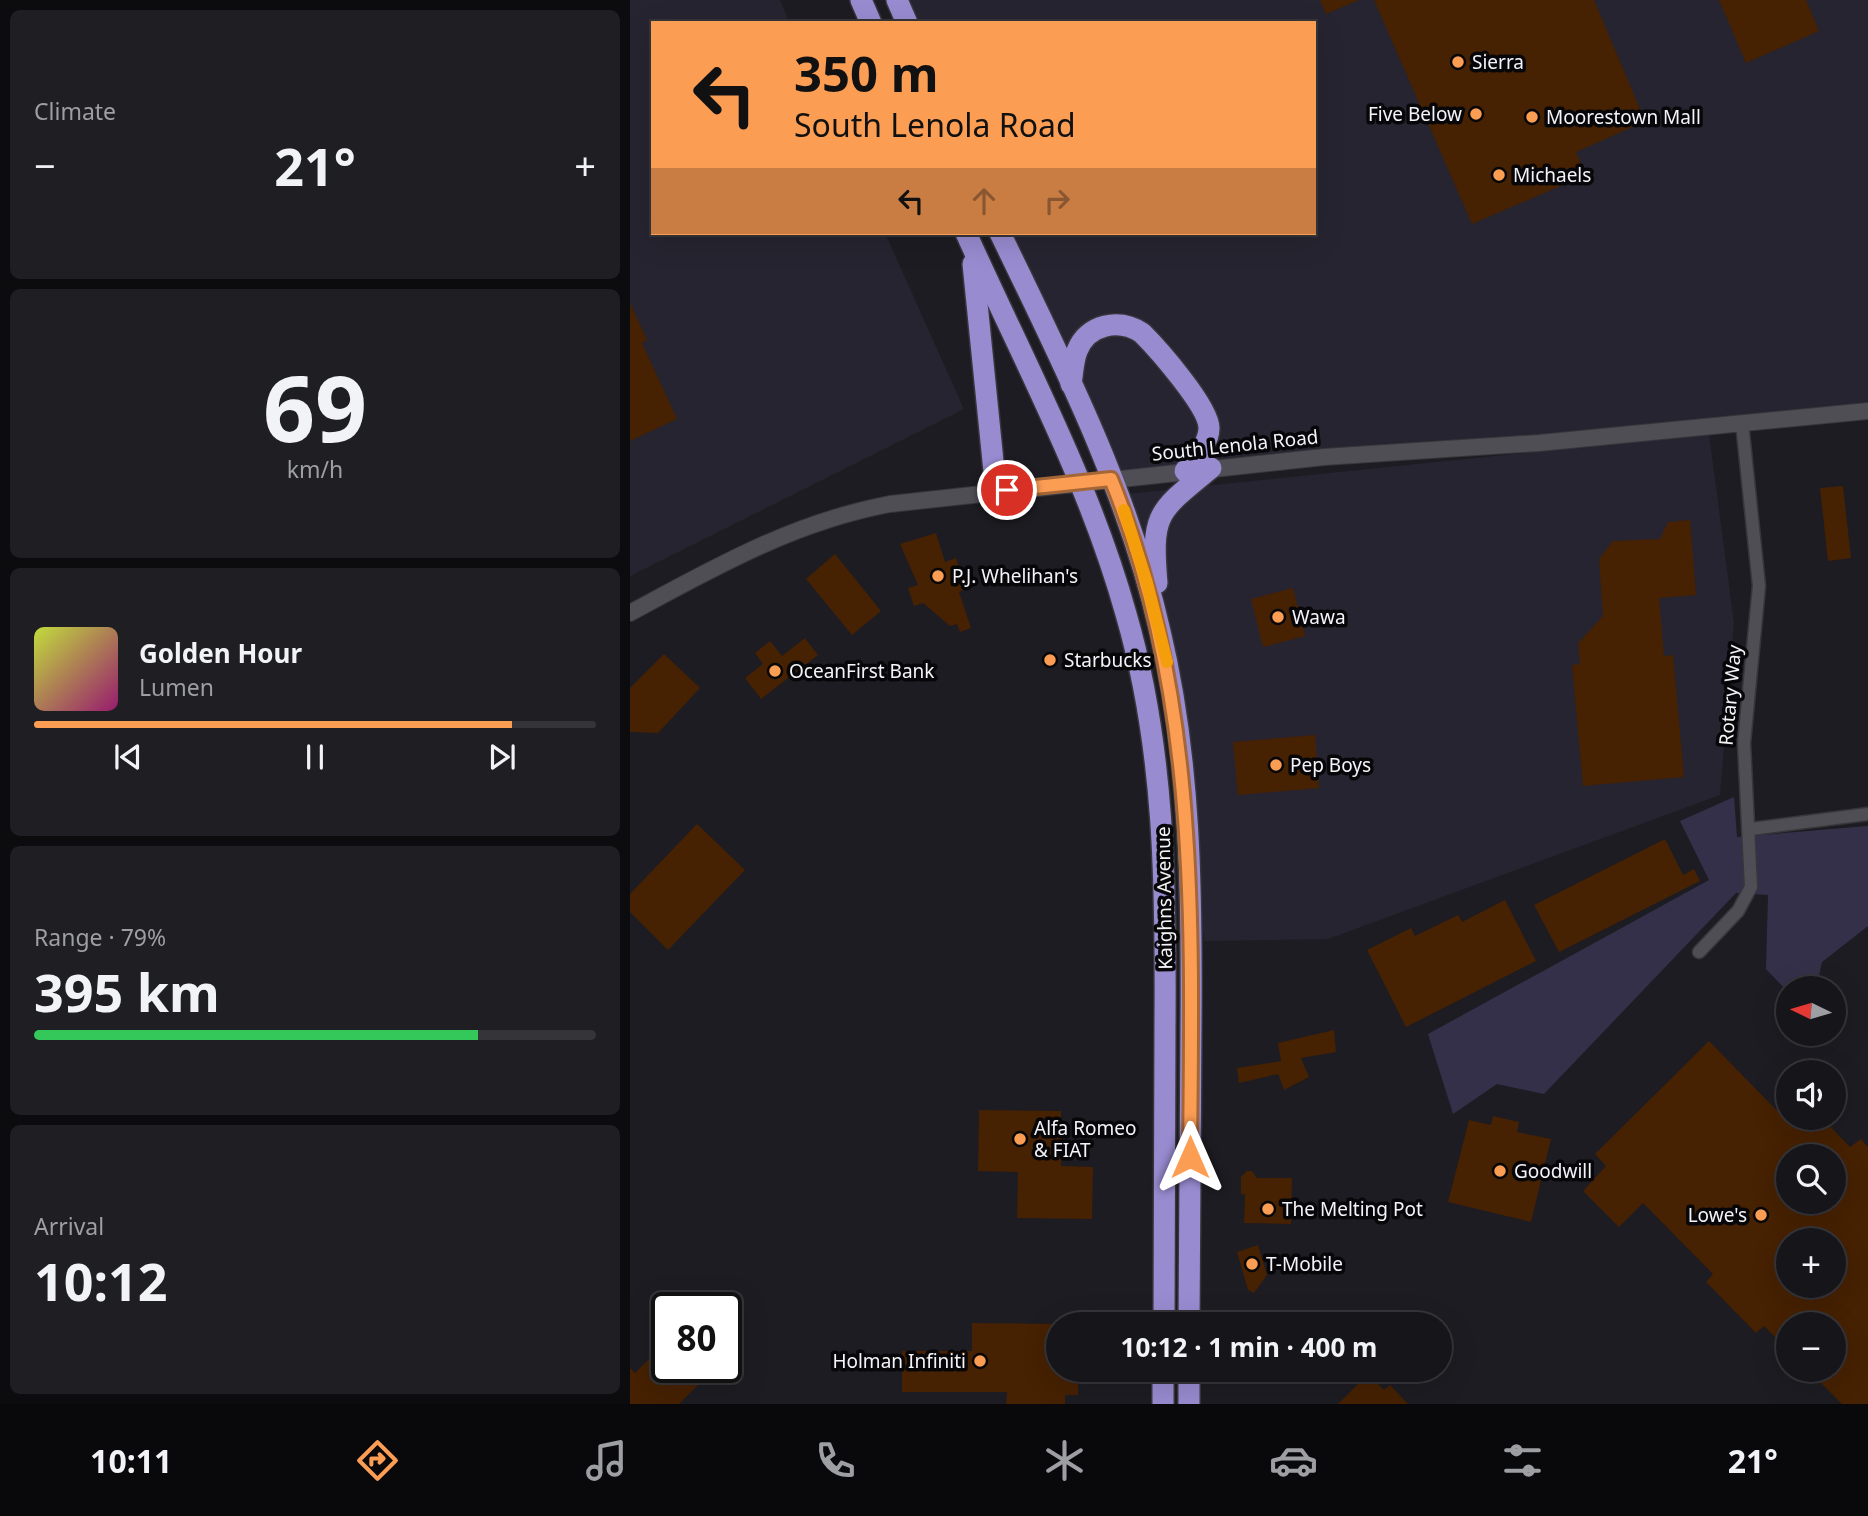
<!DOCTYPE html>
<html lang="en">
<head>
<meta charset="utf-8">
<style>
  body { margin:0; font-family:"Noto Sans",sans-serif; background:#1f1e23; color:#f1f3f6; height:100vh; display:flex; flex-direction:column; font-size:26px; white-space:nowrap }
  * { box-sizing:border-box; margin:0 }
  p { font-size:23px; color:#9e9fa2 }
  .icon { flex:none; width:38px; height:38px; fill:none; stroke:currentColor; stroke-width:2; stroke-linecap:round; stroke-linejoin:round }
  .map { position:relative; flex:1; overflow:hidden }
  .details { display:flex; flex-direction:column; gap:10px; padding:10px; background:#0c0c0e; width:630px }
  .details>* { flex:none }
  .banner { position:absolute; left:21px; top:21px; width:665px; height:214px; border-radius:0px; box-shadow:0 7px 28px #0002,0 0 0 2px #353439; background:#fc9d54; color:#111; overflow:hidden }
  .needle { width:46px; rotate:275deg }
  .buttons { position:absolute; left:1146px; top:976px; display:grid; gap:14px }
  .buttons a { display:grid; place-items:center; width:70px; height:70px; border-radius:50%; background:#16151a; box-shadow:0 7px 28px #0002,0 0 0 2px #353439; font-size:35px }
  .speed { position:absolute; left:21px; top:1292px; display:flex; gap:14px; font-size:35px; font-weight:700; text-align:center }
  .speed>* { display:grid; place-content:center; width:91px; height:91px; border-radius:50%; background:#16151a; box-shadow:0 7px 28px #0002,0 0 0 2px #353439; line-height:1 }
  .speed .limit { border:4px solid #111; border-radius:10px; background:#fff; color:#111 }
  .pin { position:absolute; display:grid; place-items:center; width:60px; height:60px; color:#fff; margin:-30px; border:4px solid #fff; border-radius:50%; box-shadow:0 2px 7px #0007 }
  .me { position:absolute; width:77px; margin:-38px; rotate:0deg; stroke-linejoin:round; filter:drop-shadow(0 0 5px #0008) }
  .turn { display:flex; align-items:center; gap:24px; height:147px; padding:0 28px; font-size:32px }
  .turn .icon { width:91px; height:91px; stroke-width:2.5 }
  .turn b { display:block; font-size:49px; line-height:60px }
  .lanes { display:flex; align-items:center; height:66px; padding:0 28px; background:#0003; justify-content:center; gap:35px; direction:ltr }
  .lanes .off { opacity:.35 }
  .big { font-size:52px; font-weight:700; line-height:1.1 }
  .details .card { flex:1; display:flex; flex-direction:column; justify-content:center; gap:10px; min-width:0; padding:0 24px; border-radius:10px; background:#1f1e23 }
  .details .dial { align-items:center; gap:0 }
  .dial b { font-size:91px; line-height:1 }
  .song { display:flex; align-items:center; gap:21px }
  .cover { width:84px; height:84px; border-radius:10px; background:linear-gradient(135deg,hsl(70 70% 55%),hsl(320 70% 35%)) }
  .played { height:7px; border-radius:4px; background:linear-gradient(90deg,#fc9d54 85%,#353439 85%) }
  .keys { display:flex; justify-content:space-around; direction:ltr }
  .heat { display:flex; justify-content:space-between; align-items:center; font-size:38px; direction:ltr }
  .charge { height:10px; border-radius:5px; background:linear-gradient(90deg,#34c759 79%,#353439 0) }
  .trip { position:absolute; left:416px; top:1312px; width:406px; height:70px; border-radius:35px; background:#16151a; box-shadow:0 7px 28px #0002,0 0 0 2px #353439; font-weight:700; line-height:70px; text-align:center }
  .menu { display:flex; height:112px; justify-content:space-around; align-items:center; background:#09080a; color:#9e9fa2 }
  .menu .icon { width:49px; height:49px }
  .menu .on { color:#fc9d54 }
  .menu b { font-size:32px; color:#f1f3f6 }
  main { display:flex; flex:1; min-height:0 }
  .map>svg:first-child { display:block }
</style>
</head>
<body>
<main>
<section class="details">
<div class="card"><p>Climate</p>
<div class="heat"><a>−</a><b class="big">21°</b><a>+</a></div>
</div>
<div class="card dial"><b>69</b><p>km/h</p></div>
<div class="card">
<div class="song"><i class="cover"></i><div><b>Golden Hour</b><p>Lumen</p></div></div>
<div class="played"></div>
<div class="keys"><svg class="icon" aria-label="previous" viewBox="0 0 24 24"><path d="M18 5L8 12l10 7zM5 5v14"/></svg><svg class="icon" aria-label="pause" viewBox="0 0 24 24"><path d="M8 5v14M16 5v14"/></svg><svg class="icon" aria-label="next" viewBox="0 0 24 24"><path d="M6 5l10 7-10 7zM19 5v14"/></svg></div>
</div>
<div class="card"><p>Range · 79%</p><b class="big">395 km</b><div class="charge"></div></div>
<div class="card"><p>Arrival</p><b class="big">10:12</b></div>
</section>
<div class="map">
<svg width="1238" height="1404" viewBox="0 0 1238 1404">
  <rect width="100%" height="100%" fill="#1d1c22"/>
  <g fill="#262430">
    <path d="M0,0H150L160,23H23V233H255L334,409L0,576Z"/>
    <path d="M267,0H1238V411L481,479L369,233H684V23H277Z"/>
    <path d="M1079,434L1104,623L1090,795L698,939L574,941L558,760L497,494Z"/>
  </g>
  <path fill="#343049" d="M1104,797L1107,837L1238,826V926L1192,962L1186,989H1158V992L1136,969L1138,895L1106,893L914,1094L867,1084L823,1114L798,1034L1079,880L1050,821Z"/>
  <g fill="#462102" fill-rule="evenodd">
    <path d="M690,0H729L696,14Z"/>
    <path d="M744,0H964L1010,109L1005,126L946,152L956,175L842,224Z"/>
    <path d="M1089,0H1176L1189,31L1116,63Z"/>
    <path d="M0,303L17,340L12,343L47,419L0,441Z"/>
    <path d="M1213,486L1221,558L1198,561L1190,488Z"/>
    <path d="M1060,520L1066,595L1029,598L1034,656L1043,655L1054,777L953,786L942,665L950,664L948,643L973,616L969,559L983,541L1030,539L1038,522Z"/>
    <path d="M306,533L315,562L326,558L336,589L329,592L341,628L330,632L327,624L320,626L293,603L284,606L278,588L288,585L270,544Z"/>
    <path d="M205,554L251,611L222,635L176,579Z"/>
    <path d="M663,588L675,636L633,647L621,599Z"/>
    <path d="M175,638L188,655L131,699L115,678L133,664L125,653L140,641L152,656Z"/>
    <path d="M34,654L70,688L28,733L0,732V688Z"/>
    <path d="M685,735L689,788L608,795L603,742Z"/>
    <path d="M67,824L115,870L38,950L0,912V894Z"/>
    <path d="M1035,839L1053,875L1064,869L1070,881L929,952L904,905Z"/>
    <path d="M875,900L906,961L776,1027L737,950L781,928L785,936L828,915L832,922Z"/>
    <path d="M704,1030L706,1052L671,1058L679,1077L654,1090L648,1074L609,1083L607,1068L651,1061L648,1043Z"/>
    <path d="M1079,1041L1164,1128L1173,1118H1192L1220,1147L1231,1139L1238,1147V1404H1212L1178,1370H1204V1325H1158V1350L1134,1326L1126,1333L1076,1282L1083,1274L1013,1203L989,1227L953,1191L976,1166L965,1154ZM1158,1157H1204V1202H1158ZM1158,1241H1204V1286H1158Z"/>
    <path d="M349,1110L431,1111V1166L463,1167L462,1219L387,1218L388,1172L348,1171Z"/>
    <path d="M863,1116L889,1122L887,1132L921,1139L901,1222L818,1202L839,1120L861,1125Z"/>
    <path d="M617,1171H622L627,1178H662L661,1224L614,1223L615,1194H611V1177Z"/>
    <path d="M628,1245L637,1275L624,1293L618,1290L607,1252Z"/>
    <path d="M342,1323L429,1324V1370H448V1395H435V1404H376L377,1392H272V1351H342Z"/>
    <path d="M96,1325L112,1341L96,1356Z"/>
    <path d="M37,1341V1367H86L49,1404H0V1368L5,1373Z"/>
    <path d="M738,1374L754,1390L760,1385L778,1404H708Z"/>
  </g>
  <g fill="none" stroke-linecap="round" stroke-linejoin="round">
    <g stroke="#36363b" stroke-width="15">
      <g id="minor">
        <path d="M1121,829L1238,814"/>
        <path d="M1069,952L1108,911L1121,887L1114,743L1129,586L1112,423"/>
      </g>
    </g>
    <g stroke="#36363b" stroke-width="18">
      <path id="tertiary" d="M0,613C85,567 164,522 260,504L694,457L909,443L1238,411"/>
    </g>
    <g stroke="#36363b" stroke-width="24">
      <g id="trunk">
        <path d="M231,0L241,23"/>
        <path d="M267,0L277,23"/>
        <path d="M336,233C392,358 459,481 496,614C535,748 536,886 535,1024C535,1124 534,1225 534,1325"/>
        <path d="M370,233C432,361 498,491 530,631C561,760 562,893 561,1025C560,1125 560,1225 559,1325"/>
        <path d="M343,264L366,491"/>
        <path d="M441,384C443,373 443,361 447,351C457,324 489,318 512,333C528,349 579,407 579,428C579,444 564,459 555,471"/>
        <path d="M527,583C521,512 528,512 581,468"/>
        <path d="M533,1404V1370"/>
        <path d="M559,1404V1370"/>
      </g>
    </g>
    <use href="#minor" stroke="#4f4e55" stroke-width="12"/>
    <use href="#tertiary" stroke="#4f4e55" stroke-width="16"/>
    <use href="#trunk" stroke="#988bd0" stroke-width="21"/>
  </g>
  <g fill="none" stroke-linecap="round" stroke-linejoin="round">
    <g stroke="#a46637" stroke-width="18">
      <path id="route" d="M377,490L481,479C570,697 562,927 560,1157"/>
    </g>
    <use href="#route" stroke="#fc9d54" stroke-width="12"/>
    <path stroke="#f59e0b" stroke-width="12" d="M494,510L517,583L537,662"/>
  </g>
  <g fill="#fc9d54" stroke="#070709" stroke-width="2.5">
    <circle cx="828" cy="62" r="7"/>
    <circle cx="846" cy="114" r="7"/>
    <circle cx="902" cy="117" r="7"/>
    <circle cx="869" cy="175" r="7"/>
    <circle cx="308" cy="576" r="7"/>
    <circle cx="648" cy="617" r="7"/>
    <circle cx="420" cy="660" r="7"/>
    <circle cx="145" cy="671" r="7"/>
    <circle cx="646" cy="765" r="7"/>
    <circle cx="390" cy="1139" r="7"/>
    <circle cx="870" cy="1171" r="7"/>
    <circle cx="638" cy="1209" r="7"/>
    <circle cx="1131" cy="1215" r="7"/>
    <circle cx="622" cy="1264" r="7"/>
    <circle cx="350" cy="1361" r="7"/>
  </g>
  <g text-anchor="middle" stroke-width="7" stroke-linejoin="round" paint-order="stroke">
    <g font-size="19" fill="#f4f3f8" stroke="#070709" text-anchor="start">
      <text x="842" y="69">Sierra</text>
      <text x="832" y="121" text-anchor="end">Five Below</text>
      <text x="916" y="124">Moorestown Mall</text>
      <text x="883" y="182">Michaels</text>
      <text x="322" y="583">P.J. Whelihan's</text>
      <text x="662" y="624">Wawa</text>
      <text x="434" y="667">Starbucks</text>
      <text x="159" y="678">OceanFirst Bank</text>
      <text x="660" y="772">Pep Boys</text>
      <text x="404" y="1135">Alfa Romeo<tspan x="404" dy="22">&amp; FIAT</tspan></text>
      <text x="884" y="1178">Goodwill</text>
      <text x="652" y="1216">The Melting Pot</text>
      <text x="1117" y="1222" text-anchor="end">Lowe's</text>
      <text x="636" y="1271">T-Mobile</text>
      <text x="336" y="1368" text-anchor="end">Holman Infiniti</text>
    </g>
    <g font-size="19" fill="#f4f3f8" stroke="#070709">
      <text transform="translate(605 445) rotate(-6)" y="7">South Lenola Road</text>
      <text transform="translate(1100 695) rotate(-85)" y="7">Rotary Way</text>
      <text transform="translate(534 898) rotate(-91)" y="7">Kaighns Avenue</text>
    </g>
  </g>
</svg>
<div class="buttons">
<a><svg class="needle" viewBox="-14 -14 28 28"><path d="M0-13l5 13h-10z" fill="#e53935"/><path d="M0 13l5-13h-10z" fill="#9e9fa2"/></svg></a>
<a><svg class="icon" aria-label="sound" viewBox="0 0 24 24"><path d="M4 9h4l5-4v14l-5-4H4zM17 9q2 3 0 6"/></svg></a>
<a><svg class="icon" aria-label="search" viewBox="0 0 24 24"><circle cx="10" cy="10" r="6"/><path d="M15 15l6 6"/></svg></a>
<a>+</a>
<a>−</a>
</div>
<div class="speed"><div class="limit">80</div></div>
<div class="pin" style="left:377px;top:490px;background:#d93025"><svg class="icon" aria-label="arrive" viewBox="0 0 24 24"><path d="M6 21V4h12l-3 4 3 4H6"/></svg></div>
<svg class="me" style="left:560px;top:1157px" viewBox="-20 -20 40 40"><path d="M0-17L14 15 0 8-14 15z" fill="#fc9d54" stroke="#fff" stroke-width="4"/></svg>
<div class="trip">10:12 · 1 min · 400 m</div>
<div class="banner">
<div class="turn"><svg class="icon" aria-label="left" viewBox="0 0 24 24"><path d="M17 20v-9H6M10 6l-5 5 5 5"/></svg><div><b>350 m</b>South Lenola Road</div></div>
<div class="lanes"><svg class="icon" aria-label="left" viewBox="0 0 24 24"><path d="M17 20v-9H6M10 6l-5 5 5 5"/></svg><svg class="icon off" aria-label="ahead" viewBox="0 0 24 24"><path d="M12 20V5M6 11l6-6 6 6"/></svg><svg class="icon off" aria-label="right" viewBox="0 0 24 24"><path d="M7 20v-9h11M14 6l5 5-5 5"/></svg></div>
</div>
</div>
</main>
<nav class="menu">
<b>10:11</b>
<svg class="icon on" aria-label="directions" viewBox="0 0 24 24"><path d="M12 3l9 9-9 9-9-9zM9 14v-3h6M13 9l2 2-2 2"/></svg>
<svg class="icon" aria-label="music" viewBox="0 0 24 24"><path d="M9 18V5l10-2v13"/><circle cx="6" cy="18" r="3"/><circle cx="16" cy="16" r="3"/></svg>
<svg class="icon" aria-label="phone" viewBox="0 0 24 24"><path d="M5 4h4l2 5-3 2q2 4 5 5l2-3 5 2v4C11 20 4 13 5 4z"/></svg>
<svg class="icon" aria-label="climate" viewBox="0 0 24 24"><path d="M12 3v18M4 7l16 10M4 17L20 7"/></svg>
<svg class="icon" aria-label="car" viewBox="0 0 24 24"><path d="M5 17H2v-5l4-1 3-4h7l3 4 3 1v5h-3M9 17h6M6 11h13"/><circle cx="7" cy="17" r="2"/><circle cx="17" cy="17" r="2"/></svg>
<svg class="icon" aria-label="filters" viewBox="0 0 24 24"><path d="M4 7h16M4 17h16"/><circle cx="9" cy="7" r="2"/><circle cx="15" cy="17" r="2"/></svg>
<b>21°</b>
</nav>
</body>
</html>
